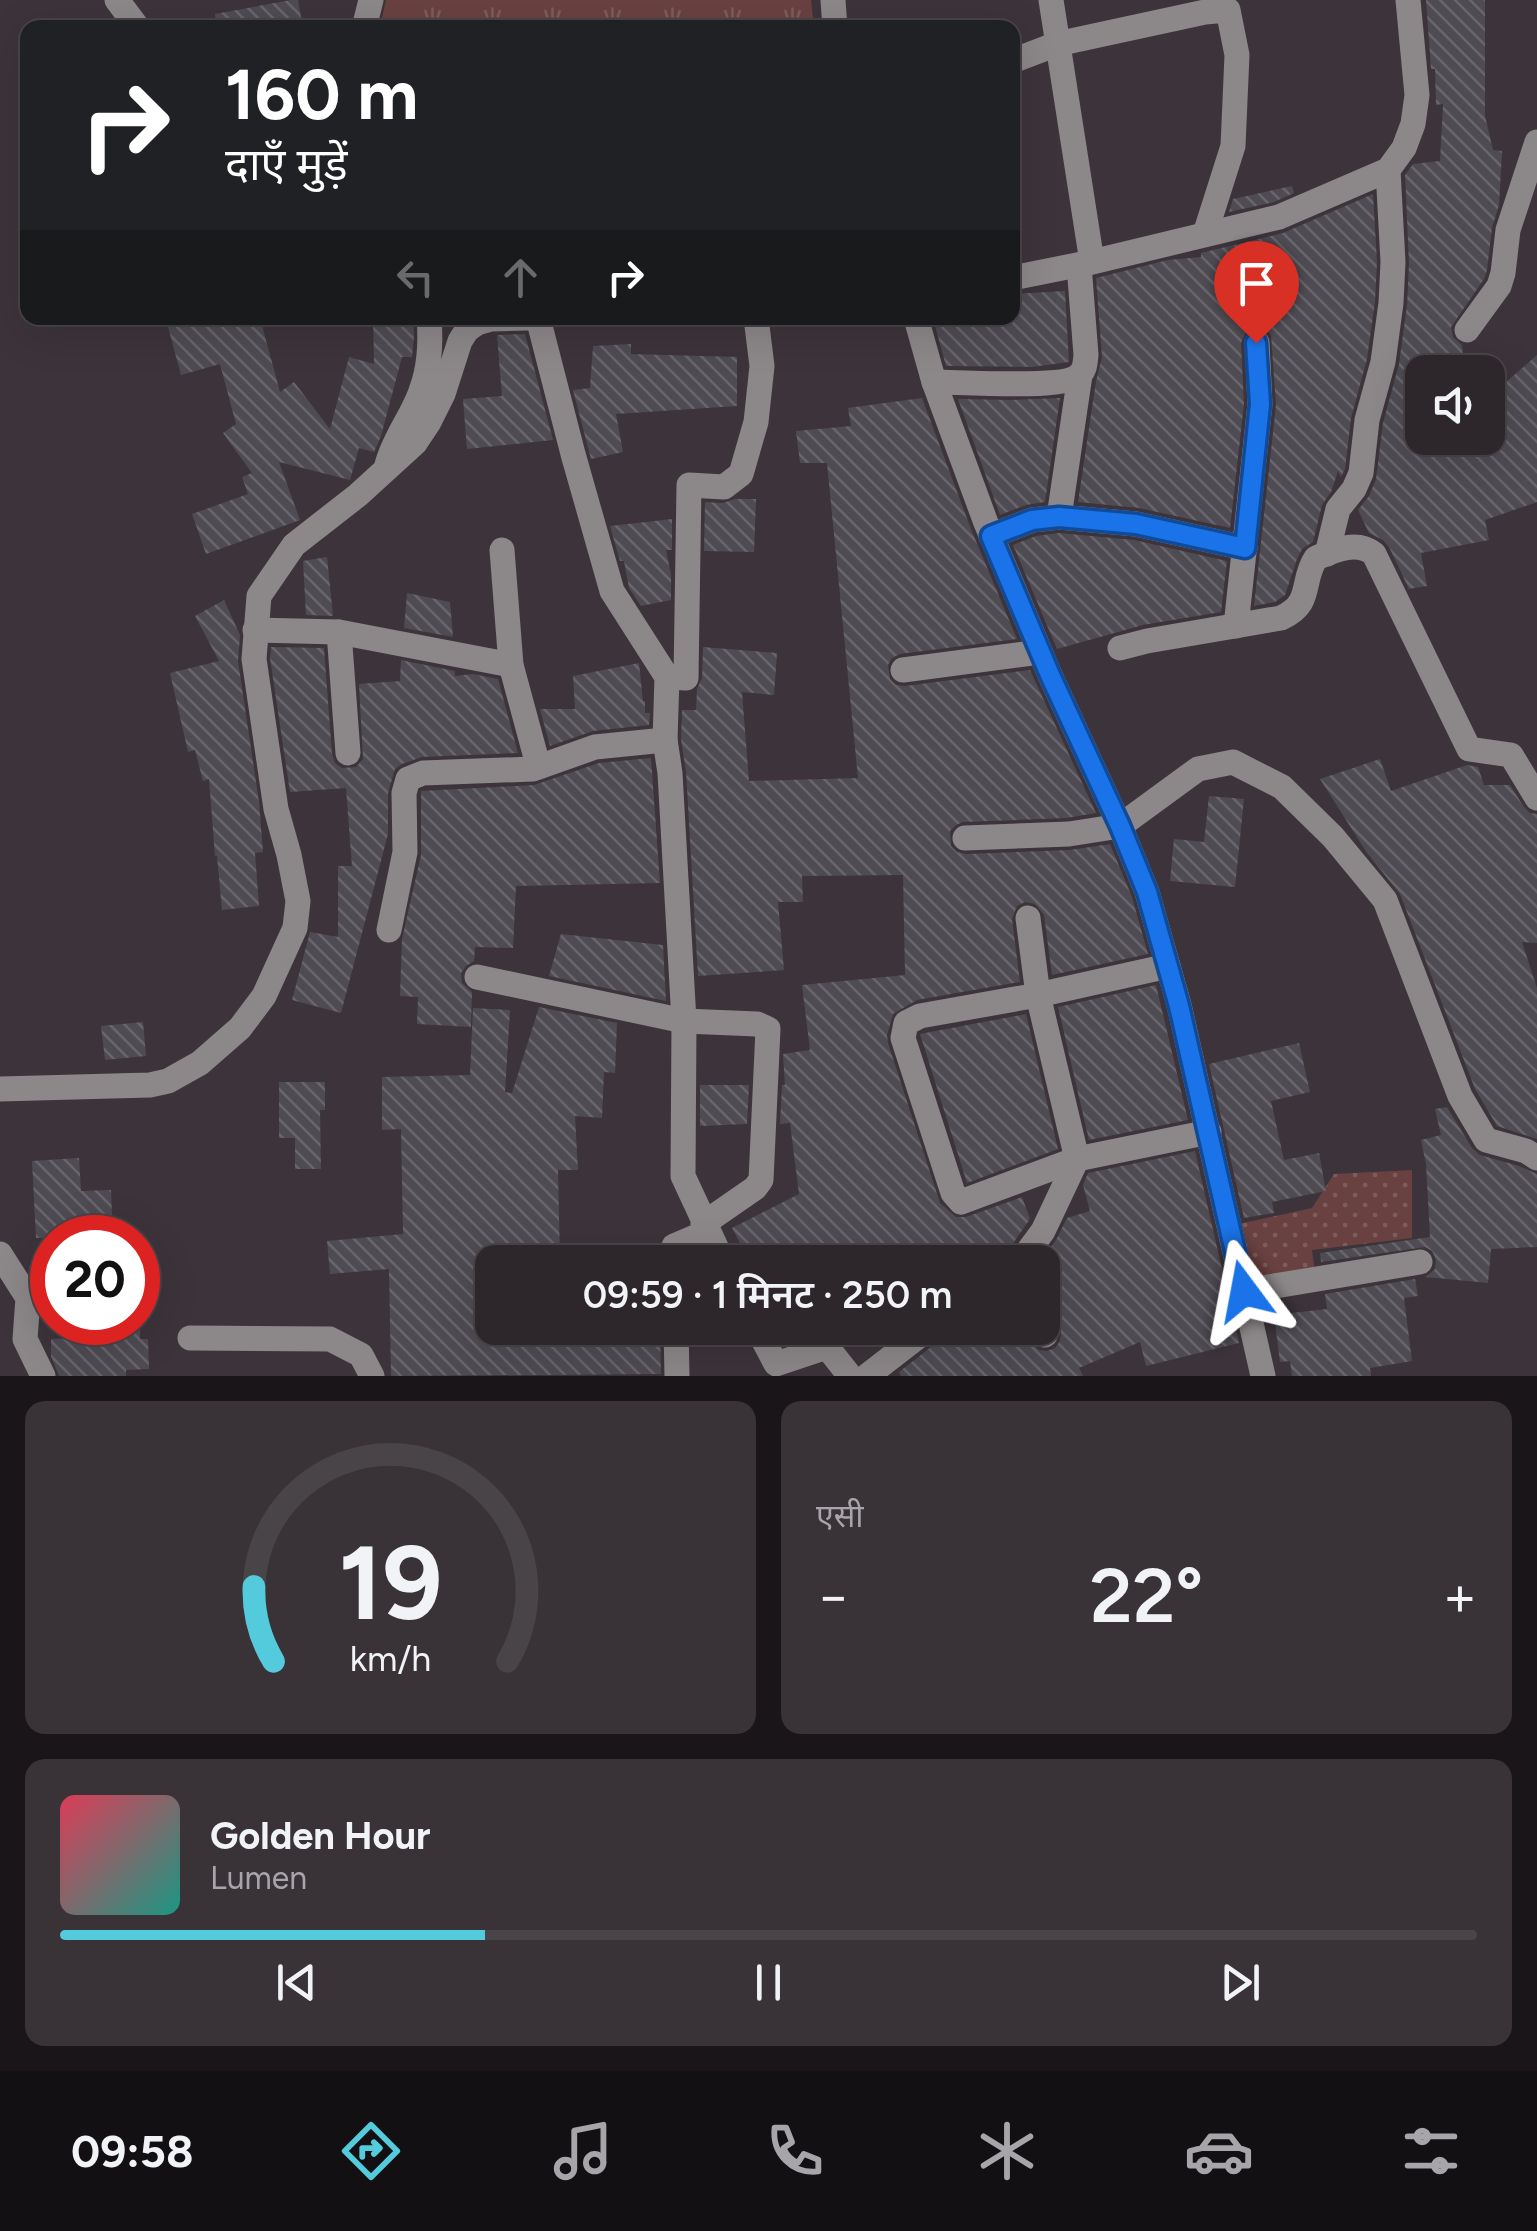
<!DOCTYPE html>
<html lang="hi">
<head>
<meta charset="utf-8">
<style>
  body { margin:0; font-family:Figtree,"Noto Sans Devanagari",sans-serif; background:#393338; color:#f1f3f6; height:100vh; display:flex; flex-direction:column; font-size:38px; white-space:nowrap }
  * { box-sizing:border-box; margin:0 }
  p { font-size:32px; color:#a7a5a9 }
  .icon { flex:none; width:55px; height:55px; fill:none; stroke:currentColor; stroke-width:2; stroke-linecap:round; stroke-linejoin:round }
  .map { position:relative; height:1376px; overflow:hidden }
  .details { display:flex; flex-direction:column; gap:25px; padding:25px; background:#191518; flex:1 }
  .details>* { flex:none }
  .guide { position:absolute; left:20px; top:20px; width:1000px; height:305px; border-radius:20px; box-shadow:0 10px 40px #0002,0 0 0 2px #484448; background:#202124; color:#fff; overflow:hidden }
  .buttons { position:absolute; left:1405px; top:355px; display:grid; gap:20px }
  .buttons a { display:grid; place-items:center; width:100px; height:100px; border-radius:20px; background:#2d272c; box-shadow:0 10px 40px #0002,0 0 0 2px #484448; font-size:50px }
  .speed { position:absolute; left:30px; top:1215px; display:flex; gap:20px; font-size:50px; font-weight:700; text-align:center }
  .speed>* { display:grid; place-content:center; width:130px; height:130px; border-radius:50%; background:#2d272c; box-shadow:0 10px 40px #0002,0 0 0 2px #484448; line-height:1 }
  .speed .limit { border:15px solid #d22; background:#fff; color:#111 }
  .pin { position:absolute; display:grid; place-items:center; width:85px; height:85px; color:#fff; margin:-102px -42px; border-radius:50% 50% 50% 0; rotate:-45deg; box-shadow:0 0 10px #0007 }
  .pin .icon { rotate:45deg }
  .me { position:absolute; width:110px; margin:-55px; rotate:347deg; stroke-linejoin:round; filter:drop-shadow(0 0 8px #0008) }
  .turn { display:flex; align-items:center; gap:35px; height:210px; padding:0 40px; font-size:45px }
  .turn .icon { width:130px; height:130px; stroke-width:2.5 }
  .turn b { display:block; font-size:70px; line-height:85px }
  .lanes { display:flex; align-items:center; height:95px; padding:0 40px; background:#0003; justify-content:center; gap:50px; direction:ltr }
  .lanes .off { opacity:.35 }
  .big { font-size:75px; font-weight:600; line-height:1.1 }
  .details .widget { flex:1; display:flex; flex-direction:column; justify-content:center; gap:15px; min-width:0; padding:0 35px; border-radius:20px; background:#393338 }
  .details .dial { align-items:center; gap:0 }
  .dial svg { height:260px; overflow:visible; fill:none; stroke:#484448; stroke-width:7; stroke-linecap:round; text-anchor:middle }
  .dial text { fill:#f1f3f6; stroke:none }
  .song { display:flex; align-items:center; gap:30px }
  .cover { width:120px; height:120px; border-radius:15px; background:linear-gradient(135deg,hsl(350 70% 55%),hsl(170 70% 35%)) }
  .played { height:10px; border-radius:5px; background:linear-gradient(90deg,#54cadd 30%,#484448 30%) }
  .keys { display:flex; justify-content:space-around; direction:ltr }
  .heat { display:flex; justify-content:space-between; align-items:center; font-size:55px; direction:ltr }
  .details .tiles { flex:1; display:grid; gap:25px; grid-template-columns:1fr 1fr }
  .widget:last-child { grid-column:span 2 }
  .trip { position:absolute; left:475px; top:1245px; width:585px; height:100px; border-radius:20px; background:#2d272c; box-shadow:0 10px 40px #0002,0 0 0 2px #484448; font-weight:600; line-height:100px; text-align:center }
  .tab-bar { display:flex; height:160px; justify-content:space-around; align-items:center; background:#121012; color:#a7a5a9 }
  .tab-bar .icon { width:70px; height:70px }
  .tab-bar .selected { color:#54cadd }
  .tab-bar b { font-size:45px; color:#f1f3f6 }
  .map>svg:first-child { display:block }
</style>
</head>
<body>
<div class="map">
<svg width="1537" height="1376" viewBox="0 0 1537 1376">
  <defs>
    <pattern id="park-tufts" width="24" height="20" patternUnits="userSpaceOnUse" patternTransform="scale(2.5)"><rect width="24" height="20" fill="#694140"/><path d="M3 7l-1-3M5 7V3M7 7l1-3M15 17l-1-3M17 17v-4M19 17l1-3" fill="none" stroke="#7e5c5c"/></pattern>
    <pattern id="garden-dots" width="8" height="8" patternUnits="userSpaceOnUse" patternTransform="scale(2.5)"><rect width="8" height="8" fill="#694140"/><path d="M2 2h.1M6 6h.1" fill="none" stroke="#7e5c5c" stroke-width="1.8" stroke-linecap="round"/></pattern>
    <pattern id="building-back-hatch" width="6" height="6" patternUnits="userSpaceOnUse" patternTransform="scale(2.5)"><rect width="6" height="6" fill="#4f4b53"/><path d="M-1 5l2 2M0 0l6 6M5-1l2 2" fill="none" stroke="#68656c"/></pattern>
  </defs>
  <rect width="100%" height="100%" fill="#3c343a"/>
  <path fill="url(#park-tufts)" d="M386,0H811L814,27H380Z"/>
  <path fill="url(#garden-dots)" d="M1412,1170V1238L1312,1250L1315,1273L1250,1286L1239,1224L1312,1208L1334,1174Z"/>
  <g fill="url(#building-back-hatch)">
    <path d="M291,0H298L303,28H216L215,14Z"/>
    <path d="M1426,0H1485V116L1493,150L1502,151L1499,205L1492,228L1487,270L1484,279L1451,327L1453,337L1462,345L1464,372H1422V438H1488V363L1505,383L1537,355V502L1485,520L1489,540L1421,553L1427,586L1409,589L1389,547L1383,540L1369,533L1358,510L1369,496L1376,479L1383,423L1399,364L1407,305L1409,263L1405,175L1413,164L1440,161L1443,104L1436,105L1435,69H1431Z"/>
    <path d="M1292,186L1294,193L1274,202L1229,212L1233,199Z"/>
    <path d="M1373,194L1377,262L1375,302L1367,359L1351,418L1345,469L1341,477L1338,471L1331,492L1322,505L1313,542L1302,549L1297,559L1285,595L1275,602L1254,606L1276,405L1271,335L1265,329L1255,327L1247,330L1241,343L1244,404L1230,528L1139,508L1078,502L1096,381L1102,357L1096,278L1168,260L1201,257V253L1283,233Z"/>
    <path d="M1065,291L1069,362L1032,367L946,366L933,318H1012V294Z"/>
    <path d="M204,318H260L280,392L294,382L330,429L349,357L374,364L373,318H413L414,336L412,357H402L381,436L374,452L359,448L350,480L279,462L300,520L206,554L192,514L248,494L242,477L252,473L223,433L236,424L220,364L181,375L168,327Z"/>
    <path d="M525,334L553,440L467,449L463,399L502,396L497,335Z"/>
    <path d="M631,344V354L737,357V406L616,414L623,452L591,459L573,390L590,388L593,346Z"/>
    <path d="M922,398L971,529L1017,639L900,654L892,658L888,665L890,679L896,685L905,686L1030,670L1096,813L1067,818L963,822L956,825L950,831L951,846L957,852L966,854L1070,850L1110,844L1132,897L1148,954L1052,975L1044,915L1035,904L1025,902L1017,906L1012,919L1020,982L917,1000L893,1014L887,1035L888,1043L940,1203L956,1217H966L1022,1197L1030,1219L1007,1252L1004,1262H750L732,1228L799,1194L790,1123L780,1124L782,1085H785L783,1054L810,1050L802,985L905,975L903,875L802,876L803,902H778L784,970L698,976L686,772L681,739L682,710H696L697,689L702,678L703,647L777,653L774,695L742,692L749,781L858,778L827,463H800L796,431L851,426L848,408Z"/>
    <path d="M1060,398L1045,502L1026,505L1000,515L958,399L1010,400Z"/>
    <path d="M735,499H756L754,552L704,551L705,502L723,503Z"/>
    <path d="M672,519V550H666L671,575V600L641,606L629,588L624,561H620L610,526Z"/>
    <path d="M1059,533L1134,540L1227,561L1221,612L1143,625L1057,649L1013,545L1036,536Z"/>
    <path d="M327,557L333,616L306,615L303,561Z"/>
    <path d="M407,593L450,602L453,637L404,628Z"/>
    <path d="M224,600L240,635L238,661L259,802L263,852L255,853L259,906L222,910L217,856H215L209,779L203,781L195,750L188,752L170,673L219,661L195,616Z"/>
    <path d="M271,647L324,648L332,754L335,763L342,768L356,767L363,759L359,684L400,681L401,660L455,671V676L473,674L498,679L518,753L422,757L402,764L395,769L388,793V834L341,1013L292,1000L310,932L338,937V866H352L346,788L290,792L270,658Z"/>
    <path d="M639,663L643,701H645V713H650L649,725L593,731L550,746L540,709H575L573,676Z"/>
    <path d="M651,758L660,883L516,886L513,948L475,947L474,961L466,966L461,973L462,983L472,992L471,1027L417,1024L418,997L400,996L402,939L421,855V791L534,785L599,763Z"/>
    <path d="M1380,759L1391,791L1467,765L1478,767L1484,785H1510L1524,807L1530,813L1537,814V943L1522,942L1537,988V1139L1497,1126L1475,1089L1400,894L1367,853L1320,779Z"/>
    <path d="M1209,796L1244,799L1235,887L1170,881L1174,839L1204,842Z"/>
    <path d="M561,934L663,945L666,1001L549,976Z"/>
    <path d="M1156,985L1188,1120L1089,1140L1058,1007Z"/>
    <path d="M539,1007L617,1023L615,1073L604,1072L602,1118L575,1116L578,1170H558L560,1262H492V1328H660L661,1374L391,1376L389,1269L330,1274L327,1241L403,1234L401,1129L382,1130V1077L470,1075L473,1008L510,1010L505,1092L512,1093Z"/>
    <path d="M1026,1014L1058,1149L967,1183L920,1034Z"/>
    <path d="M143,1022L146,1056L105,1060L101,1026Z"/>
    <path d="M1299,1043L1310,1092L1271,1101L1284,1160L1319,1153L1326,1191L1272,1202L1274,1213L1244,1218L1209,1064Z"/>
    <path d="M279,1082H325V1110H320L321,1169H295V1138H279Z"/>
    <path d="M700,1085H749L747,1124L700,1126Z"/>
    <path d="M1447,1107L1472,1148L1480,1155L1519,1166L1537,1174V1247L1491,1249L1488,1283L1426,1277L1435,1269L1436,1260L1432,1251L1425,1247L1321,1262L1320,1253L1430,1237L1426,1164L1421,1140L1441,1135L1435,1109Z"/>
    <path d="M1195,1151L1239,1343L1146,1366L1140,1342L1079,1368L1083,1376H901L899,1372L940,1340L945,1328H985L991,1338L1016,1328H1023L1027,1339L1039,1350L1047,1351L1055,1348L1060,1341L1061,1333L1051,1317L1042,1312V1262H1040L1056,1240L1067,1218L1090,1211L1083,1185L1088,1173Z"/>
    <path d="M79,1158L81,1191L111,1190L113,1238H36L32,1161Z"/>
    <path d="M1415,1279L1418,1296L1404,1298L1412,1361L1370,1368L1371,1376H1292L1290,1361L1280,1362L1274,1315L1327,1309L1325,1294Z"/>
    <path d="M91,1322H140V1339H148L149,1369L126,1370V1376H59L51,1356V1339L92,1337Z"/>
  </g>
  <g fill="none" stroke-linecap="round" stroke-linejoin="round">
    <g stroke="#8c8789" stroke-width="25">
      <path d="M117,0L138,28"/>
      <path d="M833,0L835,28"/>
      <path d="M1051,0L1092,262"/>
      <path d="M364,28L371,0"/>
      <path d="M1012,61L1057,44L1205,12L1228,10L1237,55L1233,146L1205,234"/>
      <path d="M1012,278L1092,262L1279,217L1388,170L1404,148L1413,124L1417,95L1408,0"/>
      <path d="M538,318L573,454L612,591L667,677L665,740L670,773L684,1021L683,1176L723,1262"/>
      <path d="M916,318L934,382L986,523L1050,675L1120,826L1147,892L1179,1005L1263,1376"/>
      <path d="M1467,330L1499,286L1503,273L1508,230L1537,142"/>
      <path d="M934,382C959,382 1063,389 1078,376C1085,371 1085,364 1086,355L1079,265"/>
      <path d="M387,465C394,438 412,417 421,391C430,367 431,342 429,318"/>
      <path d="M1059,517L1080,375"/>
      <path d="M991,536L1032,520L1059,517L1136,524L1245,548"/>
      <path d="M502,550L511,665L538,765"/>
      <path d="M1327,554L1338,509L1354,489L1361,473L1367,420L1383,362L1391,303L1393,262L1388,170"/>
      <path d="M1236,626L1260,404L1257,343"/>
      <path d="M255,630L339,632L511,665"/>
      <path d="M339,632L348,753"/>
      <path d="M1120,648L1147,641L1281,618C1314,603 1300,582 1316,558C1335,550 1357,540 1374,554L1469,749L1511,755L1537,798"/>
      <path d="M903,670L1040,652"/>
      <path d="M667,677L686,678L689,485L724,487L741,474L756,422L762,366L756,318"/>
      <path d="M965,838L1069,834L1120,826L1198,769L1233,762L1282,787L1333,837L1385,900L1460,1096L1486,1140L1526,1151L1537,1158"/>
      <path d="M389,930L405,852L404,793L408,779L423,773L533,769L595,747L665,740"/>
      <path d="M1168,966L1038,995L920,1016L906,1023L903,1038L953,1193L961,1202L1077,1159L1209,1132"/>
      <path d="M477,977L684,1021L757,1024L768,1029L761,1180L755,1188L703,1224"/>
      <path d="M0,1089L150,1085L168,1081L200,1063L240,1028L264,996L295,928L298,901L289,855L276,809L254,659L259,596L294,545L358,495L415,443L429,422L443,394L460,341L467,330L477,323L491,319L528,318"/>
      <path d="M0,1254L28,1298L25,1339L43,1376"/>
      <path d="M675,1262L674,1246L707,1232"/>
      <path d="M1020,1262L1043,1231L1077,1159L1038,995L1028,918"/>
      <path d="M1244,1291L1420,1262"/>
      <path d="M676,1328L677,1376"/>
      <path d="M757,1328L776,1364L827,1347L850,1376"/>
      <path d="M1039,1328L1045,1335"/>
      <path d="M190,1338L330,1339L361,1355L372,1376"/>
      <path d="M867,1376L929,1328"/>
    </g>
  </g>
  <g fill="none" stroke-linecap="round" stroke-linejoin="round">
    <g stroke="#114b97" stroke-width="25">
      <path id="route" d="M1244,1291L1179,1006L1147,892L1120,826L1050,675L991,536L1032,520L1059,517L1136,524L1245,548L1260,404L1256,343"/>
    </g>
    <use href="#route" stroke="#1a73e8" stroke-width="18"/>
  </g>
</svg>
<div class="buttons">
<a><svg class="icon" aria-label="sound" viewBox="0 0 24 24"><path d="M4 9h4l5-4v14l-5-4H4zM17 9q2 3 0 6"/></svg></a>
</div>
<div class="speed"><div class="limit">20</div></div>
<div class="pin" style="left:1256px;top:343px;background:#d93025"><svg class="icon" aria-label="arrive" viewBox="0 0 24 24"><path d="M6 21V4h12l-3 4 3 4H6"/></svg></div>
<svg class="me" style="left:1244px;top:1291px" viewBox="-20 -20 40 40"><path d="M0-17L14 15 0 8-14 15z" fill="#1a73e8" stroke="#fff" stroke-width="4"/></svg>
<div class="trip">09:59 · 1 मिनट · 250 m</div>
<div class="guide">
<div class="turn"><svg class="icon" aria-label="right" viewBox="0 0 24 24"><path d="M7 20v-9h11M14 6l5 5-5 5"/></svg><div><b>160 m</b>दाएँ मुड़ें</div></div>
<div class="lanes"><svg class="icon off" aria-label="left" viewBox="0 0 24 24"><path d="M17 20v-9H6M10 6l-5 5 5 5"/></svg><svg class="icon off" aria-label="ahead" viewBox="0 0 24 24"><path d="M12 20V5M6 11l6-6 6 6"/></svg><svg class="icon" aria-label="right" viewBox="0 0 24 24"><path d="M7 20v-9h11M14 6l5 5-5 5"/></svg></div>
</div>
</div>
<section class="details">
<div class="tiles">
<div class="widget dial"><svg viewBox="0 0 100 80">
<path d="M14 69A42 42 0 1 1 86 69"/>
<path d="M14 69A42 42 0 0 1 8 46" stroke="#54cadd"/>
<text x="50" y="56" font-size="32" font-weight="700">19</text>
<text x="50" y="72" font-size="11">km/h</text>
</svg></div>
<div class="widget"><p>एसी</p>
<div class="heat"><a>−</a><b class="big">22°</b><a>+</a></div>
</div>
<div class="widget">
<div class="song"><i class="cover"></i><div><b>Golden Hour</b><p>Lumen</p></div></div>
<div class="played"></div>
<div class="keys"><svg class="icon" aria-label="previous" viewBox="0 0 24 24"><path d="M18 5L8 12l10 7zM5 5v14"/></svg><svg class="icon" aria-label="pause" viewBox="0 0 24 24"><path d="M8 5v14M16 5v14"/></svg><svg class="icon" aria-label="next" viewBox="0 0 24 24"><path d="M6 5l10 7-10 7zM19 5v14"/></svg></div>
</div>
</div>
</section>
<nav class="tab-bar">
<b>09:58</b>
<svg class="icon selected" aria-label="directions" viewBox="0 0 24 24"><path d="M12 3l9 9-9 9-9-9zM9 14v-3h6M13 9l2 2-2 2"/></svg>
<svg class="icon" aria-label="music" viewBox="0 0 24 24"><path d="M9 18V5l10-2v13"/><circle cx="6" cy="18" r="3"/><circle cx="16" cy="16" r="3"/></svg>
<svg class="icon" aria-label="phone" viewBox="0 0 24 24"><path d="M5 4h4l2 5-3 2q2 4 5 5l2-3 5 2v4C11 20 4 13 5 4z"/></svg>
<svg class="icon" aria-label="climate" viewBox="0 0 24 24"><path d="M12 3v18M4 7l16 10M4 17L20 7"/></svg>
<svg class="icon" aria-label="car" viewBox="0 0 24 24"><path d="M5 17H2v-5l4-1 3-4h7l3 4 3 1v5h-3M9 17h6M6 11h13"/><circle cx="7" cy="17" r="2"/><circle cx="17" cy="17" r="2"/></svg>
<svg class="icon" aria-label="filters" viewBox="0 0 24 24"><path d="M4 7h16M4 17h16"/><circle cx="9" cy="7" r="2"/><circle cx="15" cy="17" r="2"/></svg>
</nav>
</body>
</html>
